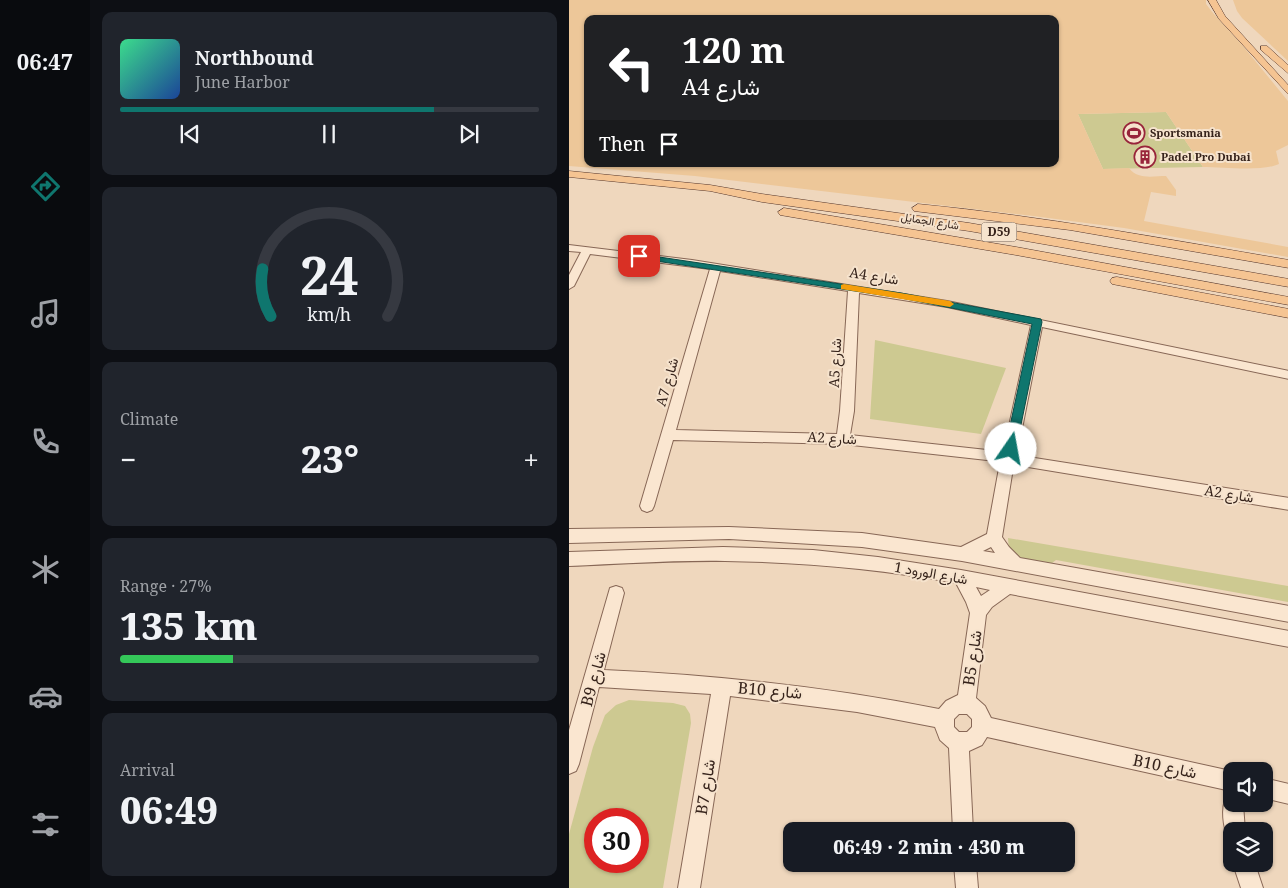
<!DOCTYPE html>
<html lang="en">
<head>
<meta charset="utf-8">
<style>
  body { margin:0; font-family:"Noto Serif",Vazirmatn,serif; background:#20242c; color:#f1f3f6; height:100vh; display:flex; flex-direction:column; font-size:19px; white-space:nowrap }
  * { box-sizing:border-box; margin:0 }
  p { font-size:16px; color:#9ea1a6 }
  .icon { flex:none; width:28px; height:28px; fill:none; stroke:currentColor; stroke-width:2; stroke-linecap:round; stroke-linejoin:round }
  .map { position:relative; flex:1; overflow:hidden }
  .drawer { display:flex; flex-direction:column; gap:12px; padding:12px; background:#0d0f14; width:479px }
  .drawer>* { flex:none }
  .hud { position:absolute; left:15px; top:15px; width:475px; height:152px; border-radius:10px; box-shadow:0 1px 4px #0004; background:#202124; color:#fff; overflow:hidden }
  .controls { position:absolute; left:654px; top:762px; display:grid; gap:10px }
  .controls a { display:grid; place-items:center; width:50px; height:50px; border-radius:10px; background:#171b24; box-shadow:0 1px 4px #0004; font-size:25px }
  .speed { position:absolute; left:15px; top:808px; display:flex; gap:10px; font-size:25px; font-weight:700; text-align:center }
  .speed>* { display:grid; place-content:center; width:65px; height:65px; border-radius:50%; background:#171b24; box-shadow:0 1px 4px #0004; line-height:1 }
  .speed .limit { border:8px solid #d22; background:#fff; color:#111 }
  .pin { position:absolute; display:grid; place-items:center; width:42px; height:42px; color:#fff; margin:-21px; border-radius:10px; box-shadow:0 2px 8px #0006 }
  .me { position:absolute; width:55px; margin:-28px; rotate:12deg; stroke-linejoin:round; filter:drop-shadow(0 0 4px #0008) }
  .turn { display:flex; align-items:center; gap:18px; height:105px; padding:0 15px; font-size:22px }
  .turn .icon { width:65px; height:65px; stroke-width:2.5 }
  .turn b { display:block; font-size:35px; line-height:42px }
  .then { display:flex; align-items:center; height:48px; padding:0 15px; background:#0003; gap:10px; font-size:19px }
  .big { font-size:38px; font-weight:800; line-height:1.1 }
  .drawer .tile { flex:1; display:flex; flex-direction:column; justify-content:center; gap:8px; min-width:0; padding:0 18px; border-radius:10px; background:#20242c }
  .drawer .dial { align-items:center; gap:0 }
  .dial svg { height:130px; overflow:visible; fill:none; stroke:#363941; stroke-width:7; stroke-linecap:round; text-anchor:middle }
  .dial text { fill:#f1f3f6; stroke:none }
  .song { display:flex; align-items:center; gap:15px }
  .cover { width:60px; height:60px; border-radius:8px; background:linear-gradient(135deg,hsl(150 70% 55%),hsl(220 70% 35%)) }
  .played { height:5px; border-radius:2px; background:linear-gradient(90deg,#0f766e 75%,#363941 75%) }
  .keys { display:flex; justify-content:space-around; direction:ltr }
  .heat { display:flex; justify-content:space-between; align-items:center; font-size:28px; direction:ltr }
  .charge { height:8px; border-radius:4px; background:linear-gradient(90deg,#34c759 27%,#363941 0) }
  .trip { position:absolute; left:214px; top:822px; width:292px; height:50px; border-radius:10px; background:#171b24; box-shadow:0 1px 4px #0004; font-weight:800; line-height:50px; text-align:center }
  main { display:flex; flex:1; min-height:0 }
  .dock { display:flex; flex-direction:column; width:90px; justify-content:space-around; align-items:center; background:#090b0e; color:#9ea1a6 }
  .dock .icon { width:35px; height:35px }
  .dock .on { color:#0f766e }
  .dock b { font-size:22px; color:#f1f3f6 }
  .map>svg:first-child { display:block }
</style>
</head>
<body>
<main>
<nav class="dock">
<b>06:47</b>
<svg class="icon on" aria-label="directions" viewBox="0 0 24 24"><path d="M12 3l9 9-9 9-9-9zM9 14v-3h6M13 9l2 2-2 2"/></svg>
<svg class="icon" aria-label="music" viewBox="0 0 24 24"><path d="M9 18V5l10-2v13"/><circle cx="6" cy="18" r="3"/><circle cx="16" cy="16" r="3"/></svg>
<svg class="icon" aria-label="phone" viewBox="0 0 24 24"><path d="M5 4h4l2 5-3 2q2 4 5 5l2-3 5 2v4C11 20 4 13 5 4z"/></svg>
<svg class="icon" aria-label="climate" viewBox="0 0 24 24"><path d="M12 3v18M4 7l16 10M4 17L20 7"/></svg>
<svg class="icon" aria-label="car" viewBox="0 0 24 24"><path d="M5 17H2v-5l4-1 3-4h7l3 4 3 1v5h-3M9 17h6M6 11h13"/><circle cx="7" cy="17" r="2"/><circle cx="17" cy="17" r="2"/></svg>
<svg class="icon" aria-label="filters" viewBox="0 0 24 24"><path d="M4 7h16M4 17h16"/><circle cx="9" cy="7" r="2"/><circle cx="15" cy="17" r="2"/></svg>
</nav>
<section class="drawer">
<div class="tile">
<div class="song"><i class="cover"></i><div><b>Northbound</b><p>June Harbor</p></div></div>
<div class="played"></div>
<div class="keys"><svg class="icon" aria-label="previous" viewBox="0 0 24 24"><path d="M18 5L8 12l10 7zM5 5v14"/></svg><svg class="icon" aria-label="pause" viewBox="0 0 24 24"><path d="M8 5v14M16 5v14"/></svg><svg class="icon" aria-label="next" viewBox="0 0 24 24"><path d="M6 5l10 7-10 7zM19 5v14"/></svg></div>
</div>
<div class="tile dial"><svg viewBox="0 0 100 80">
<path d="M14 69A42 42 0 1 1 86 69"/>
<path d="M14 69A42 42 0 0 1 9 40" stroke="#0f766e"/>
<text x="50" y="56" font-size="32" font-weight="700">24</text>
<text x="50" y="72" font-size="11">km/h</text>
</svg></div>
<div class="tile"><p>Climate</p>
<div class="heat"><a>−</a><b class="big">23°</b><a>+</a></div>
</div>
<div class="tile"><p>Range · 27%</p><b class="big">135 km</b><div class="charge"></div></div>
<div class="tile"><p>Arrival</p><b class="big">06:49</b></div>
</section>
<div class="map">
<svg width="720" height="888" viewBox="0 0 720 888">
  <rect width="100%" height="100%" fill="#efd7bd"/>
  <g fill="#cdc991" fill-rule="evenodd">
    <path d="M597,112L634,167L534,169L509,114Z"/>
    <path d="M306,340L437,368L412,434L301,419Z"/>
    <path d="M439,538L719,586V602L487,560L483,563L453,558L440,551Z"/>
    <path d="M60,700L104,703L116,706L121,714L122,723L94,888H0V834L24,747L36,715L47,705ZM26,819H69V861H26Z"/>
  </g>
  <g fill="#edc799" fill-rule="evenodd">
    <path d="M0,0H637V4L644,13L674,46L719,101V145L707,151L710,164C693,172 654,167 634,167L597,112L509,114L534,169L560,168C569,180 584,176 597,176L607,190V196L582,192L575,221L719,247V257L555,228L464,216L126,176L0,166ZM19,19H486V164H19Z"/>
    <path d="M664,0H719V61L673,18L668,11Z"/>
  </g>
  <g fill="none" stroke-linecap="round" stroke-linejoin="round">
    <g stroke="#876756" stroke-width="2">
      <g id="minor">
        <path d="M0,245L123,260L378,301L720,371V379L473,327L449,449L447,453L442,454L437,453L435,449L462,325L378,307L290,293L285,411L281,435L427,451L432,452L434,456L432,460L427,461L274,444L104,440L85,506L83,510L78,512L73,510L71,506L141,269L21,254L5,286L0,289V275L12,252L0,251ZM151,271L279,291L271,411L268,434L107,430Z"/>
        <path d="M453,456L720,498V510L453,466L448,465L446,461L448,457Z"/>
        <path d="M437,462L442,464L444,468L433,537L440,547L451,558L720,606V622L393,561L293,547L160,539L0,543V529L160,527L293,533L392,547L418,534L430,468L432,464ZM422,547L426,553L414,551Z"/>
        <path d="M154,547L244,550L309,557L392,570L720,631V647L441,594L423,607L417,615L407,698L416,706L422,718L662,771V791L418,737L413,745L400,751L404,831H384L380,748L371,740L366,727L288,712L161,696L131,888H109L142,694L30,687L10,764L7,771L0,774V730L41,588L47,586L53,588L55,593L35,670C148,675 259,687 370,709L377,701L389,695L401,613L397,602L387,583C311,569 234,562 156,561C104,560 52,564 0,566V552ZM407,587L421,590L412,596ZM390,714H398L403,719V727L398,732H390L385,727V719Z"/>
        <path d="M695,778L720,784V804L695,798Z"/>
        <path d="M662,794V804H674L676,831H662V840L659,838C654,826 652,809 657,797Z"/>
        <path d="M385,864H407L409,888H387Z"/>
        <path d="M664,864H686L694,888H672Z"/>
      </g>
    </g>
    <g stroke="#55362b" stroke-width="1">
      <g id="major">
        <path d="M639,0H647L656,16L720,86V95L650,19Z"/>
        <path d="M692,46H698L720,66V74L692,50Z"/>
        <path d="M0,171L141,185L193,194L400,223L720,279V287L400,231L193,202L141,191L0,177Z"/>
        <path d="M349,204C474,216 596,239 720,260V268L501,230L345,211L343,208Z"/>
        <path d="M215,208L447,247L720,297V305L447,255L211,215L209,212Z"/>
        <path d="M548,277L720,309V318L543,284L541,281L543,278Z"/>
      </g>
    </g>
    <use href="#minor" fill="#fae6d0" fill-rule="evenodd"/>
    <use href="#major" fill="#f5c492" fill-rule="evenodd"/>
  </g>
  <path fill="#0f766e" stroke="#0a4d48" d="M70,254L332,293L472,319L473,322L447,449L442,453L436,449L463,324L332,298L67,258V255Z"/>
  <path fill="#f59e0b" d="M275,284L381,301L385,304L381,307L272,289V285Z"/>
  <defs>
    <g id="stadium-ring" transform="scale(1.125)"><circle r="9.5" fill="#f6e3cd" stroke="#98243a" stroke-width="1.5"/><path d="M0-5a6.5 5 0 1 0 0 10a6.5 5 0 1 0 0-10ZM-3.5-1.8h7v3.6h-7Z" fill="#98243a"/></g>
    <g id="building-ring" transform="scale(1.125)"><circle r="9.5" fill="#f6e3cd" stroke="#98243a" stroke-width="1.5"/><path d="M-4-6H4V6H1V3H-1V6H-4ZM-2.5-4.3h1.7v1.8h-1.7ZM.8-4.3h1.7v1.8H.8ZM-2.5-1h1.7V.8h-1.7ZM.8-1h1.7V.8H.8Z" fill="#98243a"/></g>
  </defs>
  <g fill-rule="evenodd">
    <use href="#stadium-ring" x="565" y="133"/>
    <use href="#building-ring" x="576" y="157"/>
  </g>
  <g text-anchor="middle" stroke-width="4" stroke-linejoin="round" paint-order="stroke">
    <g font-size="11" font-weight="bold" fill="#36231b" stroke="#f6e3cd" text-anchor="start">
      <text x="581" y="137">Sportsmania</text>
      <text x="592" y="161">Padel Pro Dubai</text>
    </g>
    <g font-size="11" fill="#36231b" stroke="#f6e3cd">
      <text transform="translate(361 221) rotate(9)" y="4">شارع الجمايل</text>
    </g>
    <rect fill="#f6e3cd" stroke="#705d50" stroke-width="1" x="412.5" y="222.5" width="35" height="19" rx="4"/>
    <g font-size="12" font-weight="bold" fill="#36231b">
      <text x="430" y="236">D59</text>
    </g>
    <g font-size="14" fill="#36231b" stroke="#f6e3cd">
      <text transform="translate(305 276) rotate(9)" y="5">A4 شارع</text>
      <text transform="translate(266 363) rotate(-87)" y="5">A5 شارع</text>
      <text transform="translate(98 382) rotate(-74)" y="5">A7 شارع</text>
      <text transform="translate(263 438) rotate(3)" y="5">A2 شارع</text>
      <text transform="translate(660 494) rotate(9)" y="5">A2 شارع</text>
      <text transform="translate(362 573) rotate(10)" y="5">شارع الورود 1</text>
    </g>
    <g font-size="16" fill="#36231b" stroke="#f6e3cd">
      <text transform="translate(403 658) rotate(-82)" y="6">B5 شارع</text>
      <text transform="translate(24 679) rotate(-75)" y="6">B9 شارع</text>
      <text transform="translate(201 690) rotate(5)" y="6">B10 شارع</text>
      <text transform="translate(596 766) rotate(12)" y="6">B10 شارع</text>
      <text transform="translate(136 787) rotate(-81)" y="6">B7 شارع</text>
    </g>
  </g>
</svg>
<div class="controls">
<a><svg class="icon" aria-label="sound" viewBox="0 0 24 24"><path d="M4 9h4l5-4v14l-5-4H4zM17 9q2 3 0 6"/></svg></a>
<a><svg class="icon" aria-label="layers" viewBox="0 0 24 24"><path d="M12 4l9 5-9 5-9-5zM3 14l9 5 9-5"/></svg></a>
</div>
<div class="speed"><div class="limit">30</div></div>
<div class="pin" style="left:70px;top:256px;background:#d93025"><svg class="icon" aria-label="arrive" viewBox="0 0 24 24"><path d="M6 21V4h12l-3 4 3 4H6"/></svg></div>
<svg class="me" style="left:442px;top:449px" viewBox="-20 -20 40 40"><circle r="19" fill="#fff"/><path d="M0-13L10 11 0 6-10 11z" fill="#0f766e"/></svg>
<div class="trip">06:49 · 2 min · 430 m</div>
<div class="hud">
<div class="turn"><svg class="icon" aria-label="left" viewBox="0 0 24 24"><path d="M17 20v-9H6M10 6l-5 5 5 5"/></svg><div><b>120 m</b>A4 شارع</div></div>
<div class="then">Then<svg class="icon" aria-label="arrive" viewBox="0 0 24 24"><path d="M6 21V4h12l-3 4 3 4H6"/></svg></div>
</div>
</div>
</main>
</body>
</html>
